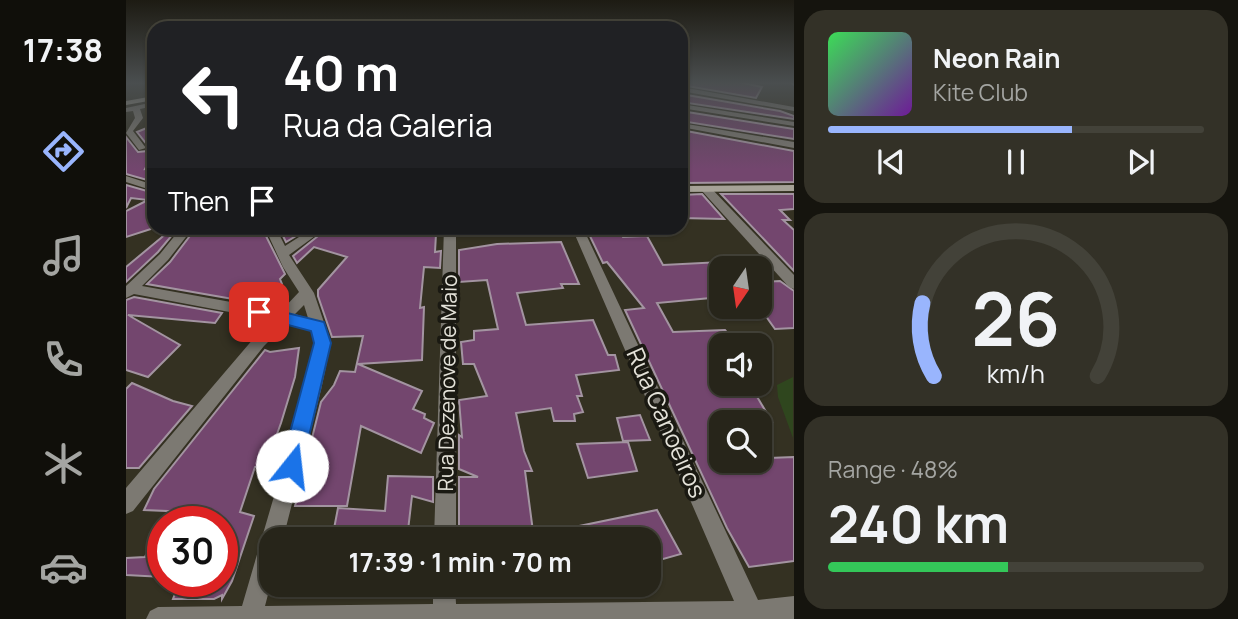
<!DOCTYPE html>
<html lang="en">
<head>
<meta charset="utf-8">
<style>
  body { margin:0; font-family:Manrope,sans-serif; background:#333127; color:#f1f3f6; height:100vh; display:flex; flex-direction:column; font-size:26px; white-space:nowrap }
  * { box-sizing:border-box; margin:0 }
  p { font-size:23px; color:#a4a5a2 }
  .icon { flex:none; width:38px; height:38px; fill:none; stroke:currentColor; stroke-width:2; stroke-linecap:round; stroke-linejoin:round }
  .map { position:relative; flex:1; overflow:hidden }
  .sheet { display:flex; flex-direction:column; gap:10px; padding:10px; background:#15140e; width:444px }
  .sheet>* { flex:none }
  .hud { position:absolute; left:21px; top:21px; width:541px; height:214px; border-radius:21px; box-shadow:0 2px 5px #0004,0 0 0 2px #434239; background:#202124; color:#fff; overflow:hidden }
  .needle { width:46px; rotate:193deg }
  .tools { position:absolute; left:583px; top:256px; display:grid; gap:14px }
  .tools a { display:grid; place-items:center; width:63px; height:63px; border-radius:14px; background:#27251a; box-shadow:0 2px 5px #0004,0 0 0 2px #434239; font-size:35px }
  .speed { position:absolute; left:21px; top:506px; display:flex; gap:14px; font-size:35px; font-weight:700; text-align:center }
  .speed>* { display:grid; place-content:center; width:91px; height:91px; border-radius:50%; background:#27251a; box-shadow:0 2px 5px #0004,0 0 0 2px #434239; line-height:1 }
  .speed .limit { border:10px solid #d22; background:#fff; color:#111 }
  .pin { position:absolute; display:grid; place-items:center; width:60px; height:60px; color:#fff; margin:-30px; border-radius:14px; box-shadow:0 4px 10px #0006 }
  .me { position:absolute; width:77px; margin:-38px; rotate:16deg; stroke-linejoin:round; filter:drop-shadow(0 0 5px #0008) }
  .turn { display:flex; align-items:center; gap:24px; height:147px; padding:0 21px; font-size:32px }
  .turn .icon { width:91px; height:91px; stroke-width:2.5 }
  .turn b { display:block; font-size:49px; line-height:60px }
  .then { display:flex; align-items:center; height:66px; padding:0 21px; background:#0003; gap:14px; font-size:26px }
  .big { font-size:52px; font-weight:700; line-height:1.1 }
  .sheet .card { flex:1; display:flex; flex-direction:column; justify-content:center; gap:10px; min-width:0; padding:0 24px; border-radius:21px; background:#333127 }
  .sheet .dial { align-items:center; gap:0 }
  .dial svg { height:182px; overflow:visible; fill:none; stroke:#434239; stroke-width:7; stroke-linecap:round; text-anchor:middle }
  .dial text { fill:#f1f3f6; stroke:none }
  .song { display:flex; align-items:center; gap:21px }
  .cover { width:84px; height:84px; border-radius:10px; background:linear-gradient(135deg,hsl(130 70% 55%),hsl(280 70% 35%)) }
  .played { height:7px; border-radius:4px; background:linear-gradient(90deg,#99b5fd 65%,#434239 65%) }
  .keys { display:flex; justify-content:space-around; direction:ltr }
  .charge { height:10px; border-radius:5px; background:linear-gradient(90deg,#34c759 48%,#434239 0) }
  .trip { position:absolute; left:133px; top:527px; width:402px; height:70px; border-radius:21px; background:#27251a; box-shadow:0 2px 5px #0004,0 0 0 2px #434239; font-weight:700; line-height:70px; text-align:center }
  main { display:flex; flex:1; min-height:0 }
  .menu { display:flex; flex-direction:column; width:126px; justify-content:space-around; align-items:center; background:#100f0a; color:#a4a5a2 }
  .menu .icon { width:49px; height:49px }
  .menu .current { color:#99b5fd }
  .menu b { font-size:32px; color:#f1f3f6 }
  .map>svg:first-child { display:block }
</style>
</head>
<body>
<main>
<nav class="menu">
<b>17:38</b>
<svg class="icon current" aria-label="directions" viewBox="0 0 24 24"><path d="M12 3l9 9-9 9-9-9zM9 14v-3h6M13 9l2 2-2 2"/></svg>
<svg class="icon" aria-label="music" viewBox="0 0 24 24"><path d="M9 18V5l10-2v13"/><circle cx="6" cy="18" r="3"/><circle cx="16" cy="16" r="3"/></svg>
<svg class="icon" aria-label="phone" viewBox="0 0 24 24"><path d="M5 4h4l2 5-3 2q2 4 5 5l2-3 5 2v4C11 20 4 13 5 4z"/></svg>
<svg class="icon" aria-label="climate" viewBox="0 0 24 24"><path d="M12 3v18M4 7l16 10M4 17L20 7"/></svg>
<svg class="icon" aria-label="car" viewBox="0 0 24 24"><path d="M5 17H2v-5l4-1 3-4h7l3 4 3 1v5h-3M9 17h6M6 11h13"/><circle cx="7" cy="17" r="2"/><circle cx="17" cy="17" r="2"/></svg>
</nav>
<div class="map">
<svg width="668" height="619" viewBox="0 0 668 619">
  <rect width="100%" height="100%" fill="#343122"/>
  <path fill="#2f461e" d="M667,377V438L652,397L651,385Z"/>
  <g fill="#73466e" stroke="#a394a1" stroke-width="2">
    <path d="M555,82H613L636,87L630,98L555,85Z"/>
    <path d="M555,94L654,111L668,116V119L555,102Z"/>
    <path d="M555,111L668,129V139L555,121Z"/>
    <path d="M28,125V151L19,169L28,168V182L0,174V137L12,152L21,151L22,146L11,132Z"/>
    <path d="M555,130L668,151V182L555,183Z"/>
    <path d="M0,185L28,193V228L0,237V211L22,200L5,198L0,208Z"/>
    <path d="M576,194L598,219L555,218V195Z"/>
    <path d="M595,194H668V209L654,210L664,220H657L668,230V271Z"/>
    <path d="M47,228H52L32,252L0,282V267Z"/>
    <path d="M70,228H136L159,274L154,279L156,284L141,305L21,284L44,262Z"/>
    <path d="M153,228H183L160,242Z"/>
    <path d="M202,228H290L288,231L310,234L309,252L315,251L314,268L298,267L294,308L298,307L296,360L232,364L296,391L287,409L299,414L298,418L308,423L295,453L235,426L221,506H169L195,402L208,385L214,371L229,372L237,336L206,337L192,296V290L221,257L188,247L171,263L167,256Z"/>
    <path d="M460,228H492L497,237L521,236L537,265L595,262V297L531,303L547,332L599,330L611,345H595V383H623L646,422L595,419V460L668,457V561L623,567L601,528L499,310L518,308L481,262L477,263Z"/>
    <path d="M435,242L453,284H435L437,288L391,293L400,325L467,320L482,355H489L493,370L450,375L456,396H451L457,412L448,414L449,421H428L425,408L390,413L398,451L406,471H399L408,539H333V477H352L333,469V435L336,437L333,400L361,396L348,364H337L335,342L348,340V331L372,329L361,280L333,282V250L371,244Z"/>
    <path d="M654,281L668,291V328L649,329L634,308V282Z"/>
    <path d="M8,297L96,313L89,323L2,315L54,345L22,377L0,370V300Z"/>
    <path d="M173,348L169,377L155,423L139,467H129L114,512L128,516L106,581L96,599V595L88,599H47L54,581H96V522H84L88,513L18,510L28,489L139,350L144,352Z"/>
    <path d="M6,383L47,401L66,406L13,468H0V389Z"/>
    <path d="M514,415L524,440L497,441L491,418Z"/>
    <path d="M502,442L511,471L462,478L451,444Z"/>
    <path d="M262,476L307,477V502L286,496L281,539H206L212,508L259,511Z"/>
    <path d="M531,510L555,554L523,563V539H420L419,533Z"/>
    <path d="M37,520V577L0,575V558L19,557Z"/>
  </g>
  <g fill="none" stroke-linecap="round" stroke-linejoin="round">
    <g fill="#7c7972" fill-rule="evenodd">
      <path d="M555,87L668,107V111L555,91Z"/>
      <path d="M28,102V106L14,109L17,118L7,131L20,148L13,150L0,133L9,118L7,111L0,112V108Z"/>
      <path d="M555,104L668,122V126L555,108Z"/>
      <path d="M555,123L668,142V148L555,127Z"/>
      <path d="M0,176L28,185V191L0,182Z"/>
      <path d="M580,186L584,187L668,275V289L663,287L576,191L575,189Z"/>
      <path d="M55,228H67L42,260L16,286L155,311L173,292L157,267L139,228H150L159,246L187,228H200L163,255L188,293L205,343L195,390L157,539H145V583L139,606L307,604V584H329L330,604L608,601L446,228H457L632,600L668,596V619H20L24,611L32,607L116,606L179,390L189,343L186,331L161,323L138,346L7,511L0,514V488L128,338L146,320L8,294L0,298V286L34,254ZM178,305L182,318L169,314Z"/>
      <path d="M318,228H330V539H308Z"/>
    </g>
    <g fill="#a6a297" fill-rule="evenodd">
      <path d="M663,82H668V86Z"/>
      <path d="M28,96V100L0,105V101Z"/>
      <path d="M668,185V191L555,192V186Z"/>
    </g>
  </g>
  <linearGradient id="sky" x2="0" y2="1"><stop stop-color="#1d1b13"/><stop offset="0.49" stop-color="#4a4e4f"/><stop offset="1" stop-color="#4a4e4f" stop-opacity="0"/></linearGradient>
  <rect width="668" height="169" fill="url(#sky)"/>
  <path fill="#1a73e8" stroke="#114b97" stroke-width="2" d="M133,306L198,322L205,343L176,466L173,473L166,476L158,473L155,466L188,343L185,331L128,316L125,312Z"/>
  <g text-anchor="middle" stroke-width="7" stroke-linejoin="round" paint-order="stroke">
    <g font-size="21" fill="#e4e2d9" stroke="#1a1912">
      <text transform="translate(322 383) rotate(-89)" y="7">Rua Dezenove de Maio</text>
    </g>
    <g font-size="24" fill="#e4e2d9" stroke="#1a1912">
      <text transform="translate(540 423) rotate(66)" y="8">Rua Canoeiros</text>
    </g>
  </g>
</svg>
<div class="tools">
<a><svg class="needle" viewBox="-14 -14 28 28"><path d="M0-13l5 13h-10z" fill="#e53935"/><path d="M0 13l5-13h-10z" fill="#a4a5a2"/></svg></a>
<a><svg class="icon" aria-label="sound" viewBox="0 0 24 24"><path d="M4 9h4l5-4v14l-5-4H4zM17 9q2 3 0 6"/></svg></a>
<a><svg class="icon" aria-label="search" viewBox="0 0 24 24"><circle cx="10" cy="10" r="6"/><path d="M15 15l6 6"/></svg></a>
</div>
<div class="speed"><div class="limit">30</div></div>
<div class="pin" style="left:133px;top:312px;background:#d93025"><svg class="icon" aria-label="arrive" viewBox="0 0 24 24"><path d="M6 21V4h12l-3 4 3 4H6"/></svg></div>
<svg class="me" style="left:166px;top:466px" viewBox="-20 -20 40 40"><circle r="19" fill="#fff"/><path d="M0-13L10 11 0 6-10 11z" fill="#1a73e8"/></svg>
<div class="trip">17:39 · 1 min · 70 m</div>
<div class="hud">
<div class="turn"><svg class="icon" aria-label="left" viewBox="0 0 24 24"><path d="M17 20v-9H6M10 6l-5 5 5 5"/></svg><div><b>40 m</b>Rua da Galeria</div></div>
<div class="then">Then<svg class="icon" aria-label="arrive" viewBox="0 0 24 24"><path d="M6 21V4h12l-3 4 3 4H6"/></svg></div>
</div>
</div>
<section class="sheet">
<div class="card">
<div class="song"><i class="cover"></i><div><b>Neon Rain</b><p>Kite Club</p></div></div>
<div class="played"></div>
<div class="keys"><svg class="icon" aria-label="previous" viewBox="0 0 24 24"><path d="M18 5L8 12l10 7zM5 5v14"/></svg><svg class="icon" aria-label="pause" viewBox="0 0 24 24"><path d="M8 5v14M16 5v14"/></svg><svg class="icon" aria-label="next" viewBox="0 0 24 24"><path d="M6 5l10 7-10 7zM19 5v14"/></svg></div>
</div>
<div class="card dial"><svg viewBox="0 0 100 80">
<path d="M14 69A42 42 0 1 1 86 69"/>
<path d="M14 69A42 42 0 0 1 9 37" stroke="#99b5fd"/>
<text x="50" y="56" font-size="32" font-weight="700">26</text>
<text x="50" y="72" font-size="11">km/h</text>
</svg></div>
<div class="card"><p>Range · 48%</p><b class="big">240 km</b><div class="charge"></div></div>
</section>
</main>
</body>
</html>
